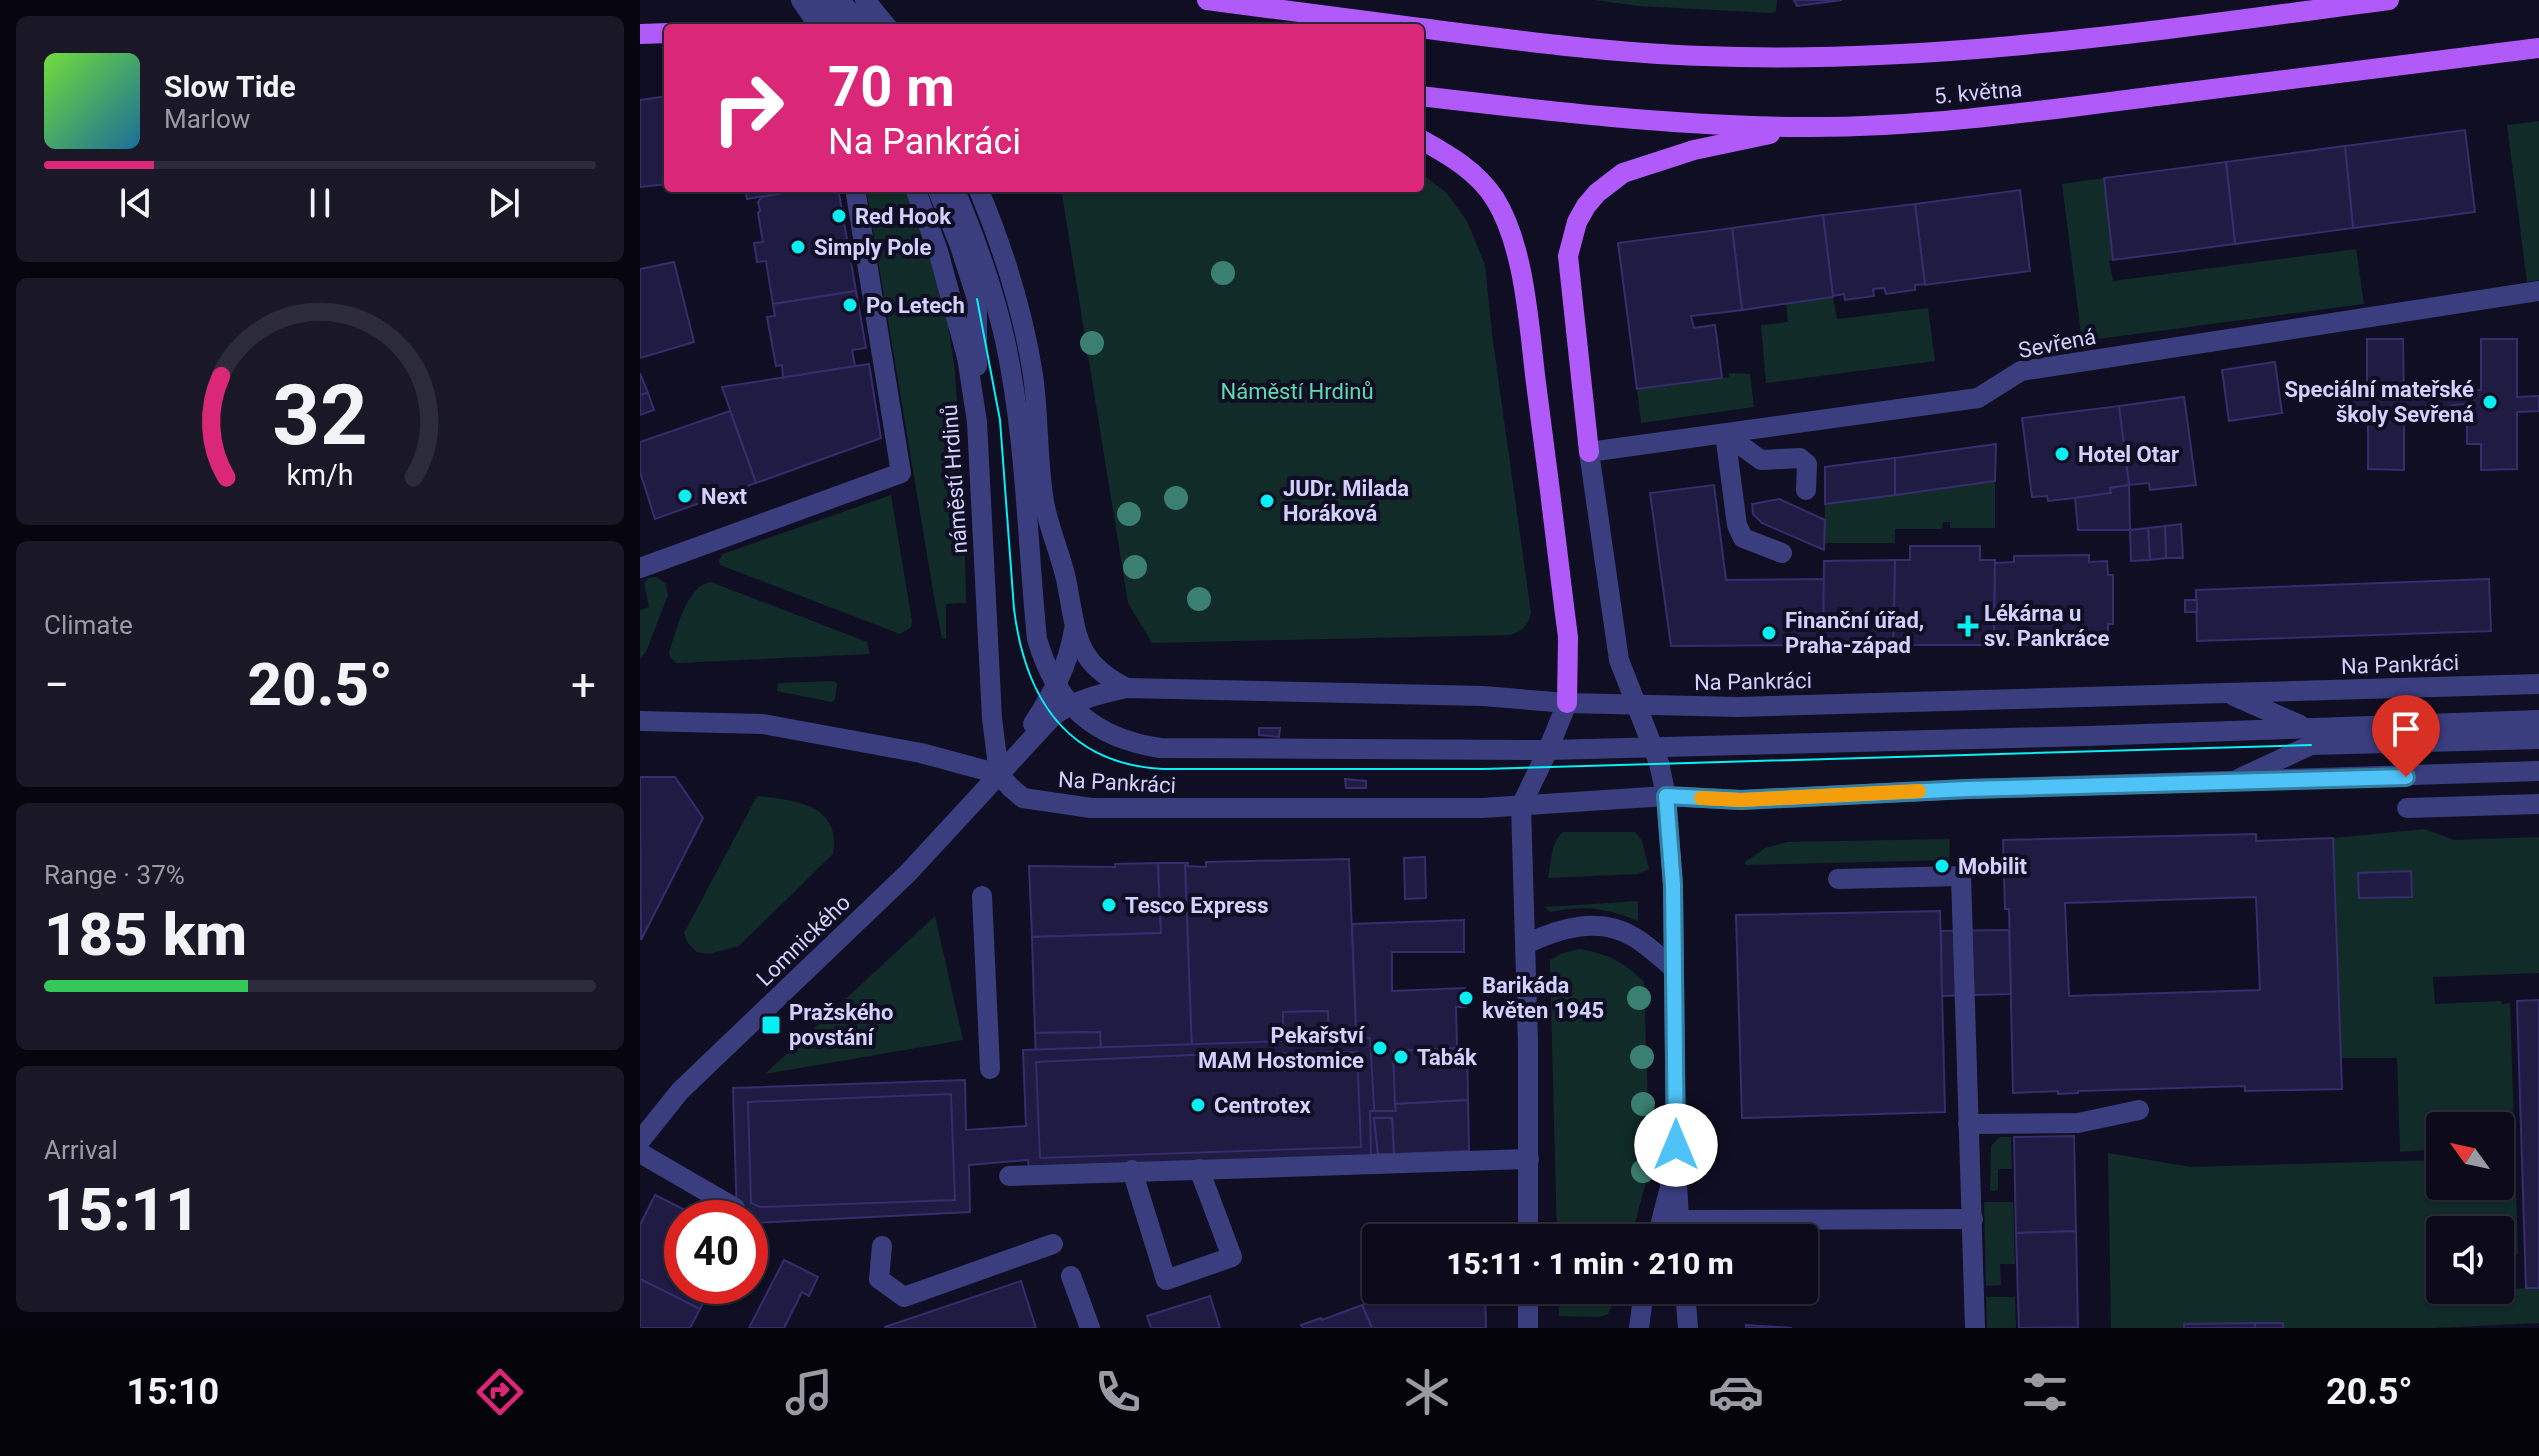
<!DOCTYPE html>
<html lang="en">
<head>
<meta charset="utf-8">
<style>
  body { margin:0; font-family:Roboto,sans-serif; background:#1a1827; color:#f1f3f6; height:100vh; display:flex; flex-direction:column; font-size:30px; white-space:nowrap }
  * { box-sizing:border-box; margin:0 }
  p { font-size:26px; color:#9a9aa2 }
  .icon { flex:none; width:44px; height:44px; fill:none; stroke:currentColor; stroke-width:2; stroke-linecap:round; stroke-linejoin:round }
  .map { position:relative; flex:1; overflow:hidden }
  .panel { display:flex; flex-direction:column; gap:16px; padding:16px; background:#07060e; width:640px }
  .panel>* { flex:none }
  .top-card { position:absolute; left:24px; top:24px; width:760px; height:168px; border-radius:8px; box-shadow:0 2px 6px #0004,0 0 0 2px #2c2b39; background:#db2777; color:#fff; overflow:hidden }
  .needle { width:52px; rotate:303deg }
  .tools { position:absolute; left:1786px; top:1112px; display:grid; gap:16px }
  .tools a { display:grid; place-items:center; width:88px; height:88px; border-radius:8px; background:#0c0a1a; box-shadow:0 2px 6px #0004,0 0 0 2px #2c2b39; font-size:40px }
  .speed { position:absolute; left:24px; top:1200px; display:flex; gap:16px; font-size:40px; font-weight:700; text-align:center }
  .speed>* { display:grid; place-content:center; width:104px; height:104px; border-radius:50%; background:#0c0a1a; box-shadow:0 2px 6px #0004,0 0 0 2px #2c2b39; line-height:1 }
  .speed .limit { border:12px solid #d22; background:#fff; color:#111 }
  .pin { position:absolute; display:grid; place-items:center; width:68px; height:68px; color:#fff; margin:-82px -34px; border-radius:50% 50% 50% 0; rotate:-45deg; box-shadow:0 0 8px #0007 }
  .pin .icon { rotate:45deg }
  .me { position:absolute; width:88px; margin:-44px; rotate:0deg; stroke-linejoin:round; filter:drop-shadow(0 0 6px #0008) }
  .turn { display:flex; align-items:center; gap:28px; height:168px; padding:0 32px; font-size:36px }
  .turn .icon { width:104px; height:104px; stroke-width:2.5 }
  .turn b { display:block; font-size:56px; line-height:68px }
  .big { font-size:60px; font-weight:800; line-height:1.1 }
  .panel .tile { flex:1; display:flex; flex-direction:column; justify-content:center; gap:12px; min-width:0; padding:0 28px; border-radius:12px; background:#1a1827 }
  .panel .dial { align-items:center; gap:0 }
  .dial svg { height:208px; overflow:visible; fill:none; stroke:#2c2b39; stroke-width:7; stroke-linecap:round; text-anchor:middle }
  .dial text { fill:#f1f3f6; stroke:none }
  .song { display:flex; align-items:center; gap:24px }
  .cover { width:96px; height:96px; border-radius:12px; background:linear-gradient(135deg,hsl(100 70% 55%),hsl(200 70% 35%)) }
  .played { height:8px; border-radius:4px; background:linear-gradient(90deg,#db2777 20%,#2c2b39 20%) }
  .keys { display:flex; justify-content:space-around; direction:ltr }
  .heat { display:flex; justify-content:space-between; align-items:center; font-size:44px; direction:ltr }
  .charge { height:12px; border-radius:6px; background:linear-gradient(90deg,#34c759 37%,#2c2b39 0) }
  .trip { position:absolute; left:722px; top:1224px; width:456px; height:80px; border-radius:8px; background:#0c0a1a; box-shadow:0 2px 6px #0004,0 0 0 2px #2c2b39; font-weight:800; line-height:80px; text-align:center }
  .dock { display:flex; height:128px; justify-content:space-around; align-items:center; background:#05040a; color:#9a9aa2 }
  .dock .icon { width:56px; height:56px }
  .dock .current { color:#db2777 }
  .dock b { font-size:36px; color:#f1f3f6 }
  main { display:flex; flex:1; min-height:0 }
  .map>svg:first-child { display:block }
</style>
</head>
<body>
<main>
<section class="panel">
<div class="tile">
<div class="song"><i class="cover"></i><div><b>Slow Tide</b><p>Marlow</p></div></div>
<div class="played"></div>
<div class="keys"><svg class="icon" aria-label="previous" viewBox="0 0 24 24"><path d="M18 5L8 12l10 7zM5 5v14"/></svg><svg class="icon" aria-label="pause" viewBox="0 0 24 24"><path d="M8 5v14M16 5v14"/></svg><svg class="icon" aria-label="next" viewBox="0 0 24 24"><path d="M6 5l10 7-10 7zM19 5v14"/></svg></div>
</div>
<div class="tile dial"><svg viewBox="0 0 100 80">
<path d="M14 69A42 42 0 1 1 86 69"/>
<path d="M14 69A42 42 0 0 1 12 30" stroke="#db2777"/>
<text x="50" y="56" font-size="32" font-weight="700">32</text>
<text x="50" y="72" font-size="11">km/h</text>
</svg></div>
<div class="tile"><p>Climate</p>
<div class="heat"><a>−</a><b class="big">20.5°</b><a>+</a></div>
</div>
<div class="tile"><p>Range · 37%</p><b class="big">185 km</b><div class="charge"></div></div>
<div class="tile"><p>Arrival</p><b class="big">15:11</b></div>
</section>
<div class="map">
<svg width="1899" height="1328" viewBox="0 0 1899 1328">
  <rect width="100%" height="100%" fill="#100e22"/>
  <g fill="#112b28" fill-rule="evenodd">
    <path d="M954,0H1137L1136,12L1131,13L999,6Z"/>
    <path d="M1899,121V280L1887,282L1867,125Z"/>
    <path d="M780,173L806,192L827,221L845,265L852,334L891,613C889,625 882,632 870,635L512,643L488,603L421,188H780Z"/>
    <path d="M1464,178L1473,260L1469,261L1473,281L1716,249L1724,304L1442,341L1422,184Z"/>
    <path d="M226,188H265L274,205L305,304L315,372L324,514L326,603L306,604V638L302,639L292,585Z"/>
    <path d="M1193,297L1197,319L1288,308L1295,361L1126,383L1121,325L1148,322L1146,303Z"/>
    <path d="M1089,373L1110,374L1114,407L1001,423L997,389L1089,377Z"/>
    <path d="M1355,481V528H1310V522H1303L1302,529H1255V543H1184L1185,504Z"/>
    <path d="M251,495L272,621L271,627L260,634L80,565L79,560L83,554Z"/>
    <path d="M16,577L25,583L28,595L6,652L0,658V610L9,607L4,583L8,578Z"/>
    <path d="M71,582L227,642L230,654L37,663L31,659L29,653C36,632 46,585 71,582Z"/>
    <path d="M194,681L197,684L195,699L192,702L137,691L138,683Z"/>
    <path d="M117,796C154,800 202,804 193,854L99,946L69,954L57,952L48,943L44,933Z"/>
    <path d="M1785,829L1814,840L1899,837V973L1793,977L1795,1004L1861,1001L1862,1004L1870,1003L1878,1254H1860V1230H1800V1290L1899,1288V1323L1794,1328H1643L1642,1323L1544,1324V1328H1471L1468,1153L1551,1167L1799,1160V1149L1760,1152L1757,1058H1701L1693,838ZM1771,872L1772,897L1719,898L1718,873ZM1800,1126H1860V1186H1800Z"/>
    <path d="M923,832H995L1002,841L1009,869L998,874L908,878C911,863 911,841 923,832Z"/>
    <path d="M1310,839L1309,860L1105,865V862L1125,848L1147,842Z"/>
    <path d="M998,901V921C967,908 943,905 910,912L905,907Z"/>
    <path d="M295,916L323,1040L125,1074Z"/>
    <path d="M939,949C966,953 984,962 1004,982L1010,1167L991,1238H917L910,960L920,954Z"/>
    <path d="M1360,1137H1371L1372,1169H1358V1190L1350,1191L1351,1146Z"/>
    <path d="M1344,1202H1373L1375,1264H1360L1361,1285L1346,1286Z"/>
    <path d="M918,1290H977L975,1294H970V1298H975L968,1314L959,1317L919,1316Z"/>
    <path d="M1346,1297H1375L1376,1328H1347Z"/>
  </g>
  <g fill="#1f1b42" stroke="#352d6d" stroke-width="2" fill-rule="evenodd">
    <path d="M1154,0H1202L1157,6Z"/>
    <path d="M28,96V184L0,187V100Z"/>
    <path d="M1825,130L1835,212L1713,228L1705,146Z"/>
    <path d="M1705,146L1713,228L1595,244L1586,162Z"/>
    <path d="M1586,162L1595,244L1473,260L1464,178Z"/>
    <path d="M105,188H171L107,199Z"/>
    <path d="M171,188H198L216,291L133,304L126,261L117,262L114,243L123,242L118,213L120,211L118,202L122,197Z"/>
    <path d="M1380,190L1390,271L1285,285L1275,204Z"/>
    <path d="M1275,204L1285,284L1275,285V290L1246,294L1244,288L1233,289L1234,296L1205,300L1204,294L1193,296L1183,215Z"/>
    <path d="M1183,215L1193,297L1102,310L1092,228Z"/>
    <path d="M1092,228L1102,310L1051,316L1054,328L1075,325L1082,378L997,389L978,243Z"/>
    <path d="M34,262L54,342L0,358V269Z"/>
    <path d="M216,291L226,348L212,350L215,366L143,378L142,365L136,366L127,317L135,316L133,304Z"/>
    <path d="M1727,339H1763L1764,396H1800L1811,390H1841V339H1877V397L1899,396V411L1877,412V469L1841,470V444H1827V404L1813,405L1802,411H1775L1774,418H1764V470L1728,469V420H1714V389H1727Z"/>
    <path d="M1635,362L1642,413L1589,421L1582,370Z"/>
    <path d="M229,364L241,438L116,483L82,387Z"/>
    <path d="M0,373L8,393L0,395Z"/>
    <path d="M8,393L14,410L0,415V395Z"/>
    <path d="M1544,397L1556,485L1510,490L1509,483L1489,485L1479,406Z"/>
    <path d="M1479,406L1489,485L1470,488L1471,493L1435,498L1408,501L1407,496L1392,497L1382,418Z"/>
    <path d="M90,411L116,483L15,519L0,472V442Z"/>
    <path d="M1356,444L1355,481L1255,495V458Z"/>
    <path d="M1255,458V495L1185,504V467Z"/>
    <path d="M1074,485L1086,580L1184,579L1183,645L1031,646L1010,493Z"/>
    <path d="M1489,485L1490,530H1438L1435,498L1471,493L1470,488Z"/>
    <path d="M1139,499L1185,520L1184,550L1122,523L1113,514L1112,504Z"/>
    <path d="M1541,524L1543,558H1526L1525,526Z"/>
    <path d="M1525,526L1526,558L1510,560L1508,528Z"/>
    <path d="M1508,528L1510,560L1491,561L1490,530Z"/>
    <path d="M1270,546H1340V560H1355L1354,645H1253L1255,560H1270Z"/>
    <path d="M1449,555V562L1467,561L1468,575H1473V624H1468V644L1354,645L1355,563L1374,562V556Z"/>
    <path d="M1255,560L1253,645H1183L1184,561Z"/>
    <path d="M1849,579L1851,631L1557,641L1556,590Z"/>
    <rect x="1545" y="600" width="12" height="12"/>
    <path d="M619,728H640L639,737L619,735Z"/>
    <path d="M0,777H35L63,818L1,940Z"/>
    <path d="M705,779L726,781V788H706Z"/>
    <path d="M1616,834V841L1693,838L1702,1089L1605,1091V1086L1438,1091V1093L1418,1094V1091L1373,1093L1369,909H1365L1363,840ZM1616,897L1620,990L1429,996L1425,903Z"/>
    <path d="M785,857L786,898L765,899L764,858Z"/>
    <path d="M709,859L717,1052L552,1055L545,863H548L547,866L566,867V862ZM688,1011L689,1050L644,1051L643,1012Z"/>
    <path d="M518,863L521,933L392,937L389,866L475,867V864Z"/>
    <path d="M518,863H545L552,1055L396,1062V1060L461,1056L460,1032L395,1033L392,937L521,933Z"/>
    <path d="M1771,871L1772,897L1719,898L1718,873Z"/>
    <path d="M1300,911L1305,1112L1102,1118L1096,915Z"/>
    <path d="M824,920V952H752V991L825,988L826,1007H816L817,1048L753,1051L756,1111H730L731,1155H721L712,924Z"/>
    <path d="M1369,930L1371,994L1302,996L1301,931Z"/>
    <path d="M1899,1000V1288H1886L1877,1001Z"/>
    <path d="M688,1011L689,1050L644,1051L643,1012Z"/>
    <path d="M460,1032L461,1056L396,1060L395,1033Z"/>
    <path d="M730,1038L737,1157L389,1170L388,1160L329,1165L330,1212L110,1223V1218H97L93,1088L325,1080L326,1130L386,1126L383,1050Z"/>
    <path d="M827,1048L828,1100L755,1104L753,1051Z"/>
    <path d="M717,1052L721,1147L400,1158L396,1062L552,1055Z"/>
    <path d="M311,1094L315,1200L120,1207L111,1203L108,1102Z"/>
    <path d="M828,1100L829,1151L754,1154L752,1118H734L738,1154L731,1155L730,1111H756L755,1104Z"/>
    <path d="M734,1118H752L754,1154H738Z"/>
    <path d="M1434,1136L1436,1231L1376,1233L1374,1137Z"/>
    <path d="M15,1195L61,1218H42V1286H72L60,1309L0,1279V1225Z"/>
    <path d="M843,1223V1238H778L777,1225Z"/>
    <path d="M1436,1231L1438,1327L1379,1328L1376,1233Z"/>
    <path d="M144,1260L178,1277L169,1296L162,1292L144,1328H109Z"/>
    <path d="M0,1279L60,1309L50,1328H0Z"/>
    <path d="M381,1281L396,1328H245V1327Z"/>
    <path d="M763,1290H845L846,1328H732L722,1305Z"/>
    <path d="M570,1296L580,1328H511L507,1316Z"/>
    <path d="M722,1305L732,1328H663L661,1325L681,1318L682,1320Z"/>
    <path d="M1615,1323V1328H1544V1324Z"/>
    <rect x="1615" y="1323" width="28" height="5"/>
    <path d="M1106,1325L1152,1328H1106Z"/>
  </g>
  <g fill="none" stroke-linecap="round" stroke-linejoin="round">
    <g stroke="#3a3e7f" stroke-width="20">
      <path d="M161,0L180,28"/>
      <path d="M178,0L202,28"/>
      <path d="M199,0L224,28"/>
      <path d="M225,0L248,28"/>
      <path d="M275,188L298,251L327,357L337,422L352,718L359,774"/>
      <path d="M297,188L320,246L337,299V366"/>
      <path d="M314,188C335,237 353,287 365,340C386,438 387,540 397,639C416,704 453,738 520,748L908,750L1447,736L1899,720"/>
      <path d="M338,188C363,248 383,310 393,375C399,417 397,460 404,502C409,530 422,557 427,584C437,636 435,662 487,688"/>
      <path d="M1085,434L1097,525L1103,538L1142,553"/>
      <path d="M1085,434L1121,460L1160,458L1167,464L1166,490"/>
      <path d="M0,568L261,473L215,188"/>
      <path d="M1594,696L1660,725"/>
      <path d="M0,721L123,724L281,753L359,774L370,787L383,798L451,808H842L1026,796L1101,800L1327,789L1899,771"/>
      <path d="M393,724C413,693 428,666 434,630"/>
      <path d="M1598,779L1671,745L1899,739"/>
      <path d="M1767,808L1899,804"/>
      <path d="M1198,879L1321,876L1335,1328"/>
      <path d="M342,896L350,1069"/>
      <path d="M886,944C920,928 959,916 994,937C1009,946 1021,958 1034,969"/>
      <path d="M1328,1124L1438,1123L1499,1110"/>
      <path d="M0,1141L40,1091L268,873L413,716C437,699 459,694 487,688L843,696L927,703L1098,707L1899,684"/>
      <path d="M0,1153L95,1208"/>
      <path d="M492,1170L526,1280L592,1257L559,1169"/>
      <path d="M369,1176L889,1159"/>
      <path d="M1038,1220L1333,1219"/>
      <path d="M888,1238V1044L881,806L908,750L927,703"/>
      <path d="M1017,1238L1030,1187"/>
      <path d="M1040,1238L1036,1164L1033,885L1026,796L1019,763L979,660L949,452L1338,398L1381,371L1899,291"/>
      <path d="M242,1246L239,1279L264,1297L413,1244"/>
      <path d="M431,1276L450,1328"/>
      <path d="M1045,1290L1048,1328"/>
      <path d="M888,1328V1290"/>
      <path d="M999,1328L1004,1290"/>
    </g>
    <g stroke="#b15afa" stroke-width="20">
      <path d="M567,0L780,28"/>
      <path d="M780,28C874,40 968,53 1063,56C1293,65 1521,30 1749,0"/>
      <path d="M0,34L28,33"/>
      <path d="M780,96C906,111 1032,126 1160,127C1276,128 1393,112 1509,97C1639,81 1769,65 1899,48"/>
      <path d="M780,139C809,155 837,171 855,199C885,247 889,327 896,383C906,457 915,532 924,606L928,637L927,703"/>
      <path d="M949,452L928,256L937,222L946,206L957,193L983,173L1054,150L1130,134"/>
    </g>
    <path stroke="#07eff3" stroke-width="2" d="M337,299L360,420L374,609C385,697 426,764 523,769H842L1671,745"/>
  </g>
  <g fill="#3b7f71">
    <circle cx="583" cy="273" r="12"/>
    <circle cx="452" cy="343" r="12"/>
    <circle cx="536" cy="498" r="12"/>
    <circle cx="489" cy="514" r="12"/>
    <circle cx="495" cy="567" r="12"/>
    <circle cx="559" cy="599" r="12"/>
    <circle cx="999" cy="998" r="12"/>
    <circle cx="1002" cy="1057" r="12"/>
    <circle cx="1003" cy="1104" r="12"/>
    <circle cx="1003" cy="1171" r="12"/>
  </g>
  <g fill="none" stroke-linecap="round" stroke-linejoin="round">
    <g stroke="#337fa1" stroke-width="20">
      <path id="route" d="M1036,1145L1033,885L1026,796L1101,800L1327,789L1766,777"/>
    </g>
    <use href="#route" stroke="#4fc3f7" stroke-width="14"/>
    <path stroke="#f59e0b" stroke-width="14" d="M1061,798L1101,800L1279,791"/>
  </g>
  <g fill="#07eff3" stroke="#100e22" stroke-width="3">
    <circle cx="199" cy="216" r="8"/>
    <circle cx="158" cy="247" r="8"/>
    <circle cx="210" cy="305" r="8"/>
    <circle cx="1850" cy="402" r="8"/>
    <circle cx="1422" cy="454" r="8"/>
    <circle cx="45" cy="496" r="8"/>
    <circle cx="627" cy="501" r="8"/>
    <path d="M1324 614h8v8h8v8h-8v8h-8v-8h-8v-8h8z"/>
    <circle cx="1129" cy="633" r="8"/>
    <circle cx="1302" cy="866" r="8"/>
    <circle cx="469" cy="905" r="8"/>
    <circle cx="826" cy="998" r="8"/>
    <rect x="121" y="1015" width="20" height="20" rx="4"/>
    <circle cx="740" cy="1048" r="8"/>
    <circle cx="761" cy="1057" r="8"/>
    <circle cx="558" cy="1105" r="8"/>
  </g>
  <g text-anchor="middle" stroke-width="8" stroke-linejoin="round" paint-order="stroke">
    <g font-size="22" fill="#d1d0fe" stroke="#100e22">
      <text transform="translate(1338 92) rotate(-5)" y="8">5. května</text>
      <text transform="translate(1417 343) rotate(-11)" y="8">Sevřená</text>
      <text transform="translate(314 479) rotate(-94)" y="8">náměstí Hrdinů</text>
      <text transform="translate(1760 664) rotate(-2)" y="8">Na Pankráci</text>
      <text transform="translate(1113 681) rotate(-1)" y="8">Na Pankráci</text>
      <text transform="translate(477 782) rotate(3)" y="8">Na Pankráci</text>
      <text transform="translate(163 940) rotate(-44)" y="8">Lomnického</text>
    </g>
    <g font-size="22" font-weight="bold" fill="#d1d0fe" stroke="#100e22" text-anchor="start">
      <text x="215" y="224">Red Hook</text>
      <text x="174" y="255">Simply Pole</text>
      <text x="226" y="313">Po Letech</text>
      <text x="1834" y="397" text-anchor="end">Speciální mateřské<tspan x="1834" dy="25">školy Sevřená</tspan></text>
      <text x="1438" y="462">Hotel Otar</text>
      <text x="643" y="496">JUDr. Milada<tspan x="643" dy="25">Horáková</tspan></text>
      <text x="61" y="504">Next</text>
      <text x="1344" y="621">Lékárna u<tspan x="1344" dy="25">sv. Pankráce</tspan></text>
      <text x="1145" y="628">Finanční úřad,<tspan x="1145" dy="25">Praha-západ</tspan></text>
      <text x="1318" y="874">Mobilit</text>
      <text x="485" y="913">Tesco Express</text>
      <text x="842" y="993">Barikáda<tspan x="842" dy="25">květen 1945</tspan></text>
      <text x="149" y="1020">Pražského<tspan x="149" dy="25">povstání</tspan></text>
      <text x="724" y="1043" text-anchor="end">Pekařství<tspan x="724" dy="25">MAM Hostomice</tspan></text>
      <text x="777" y="1065">Tabák</text>
      <text x="574" y="1113">Centrotex</text>
    </g>
    <g font-size="22" fill="#5edbb1" stroke="#100e22">
      <text x="657" y="399">Náměstí Hrdinů</text>
    </g>
  </g>
</svg>
<div class="tools">
<a><svg class="needle" viewBox="-14 -14 28 28"><path d="M0-13l5 13h-10z" fill="#e53935"/><path d="M0 13l5-13h-10z" fill="#9a9aa2"/></svg></a>
<a><svg class="icon" aria-label="sound" viewBox="0 0 24 24"><path d="M4 9h4l5-4v14l-5-4H4zM17 9q2 3 0 6"/></svg></a>
</div>
<div class="speed"><div class="limit">40</div></div>
<div class="pin" style="left:1766px;top:777px;background:#d93025"><svg class="icon" aria-label="arrive" viewBox="0 0 24 24"><path d="M6 21V4h12l-3 4 3 4H6"/></svg></div>
<svg class="me" style="left:1036px;top:1145px" viewBox="-20 -20 40 40"><circle r="19" fill="#fff"/><path d="M0-13L10 11 0 6-10 11z" fill="#4fc3f7"/></svg>
<div class="trip">15:11 · 1 min · 210 m</div>
<div class="top-card">
<div class="turn"><svg class="icon" aria-label="right" viewBox="0 0 24 24"><path d="M7 20v-9h11M14 6l5 5-5 5"/></svg><div><b>70 m</b>Na Pankráci</div></div>
</div>
</div>
</main>
<nav class="dock">
<b>15:10</b>
<svg class="icon current" aria-label="directions" viewBox="0 0 24 24"><path d="M12 3l9 9-9 9-9-9zM9 14v-3h6M13 9l2 2-2 2"/></svg>
<svg class="icon" aria-label="music" viewBox="0 0 24 24"><path d="M9 18V5l10-2v13"/><circle cx="6" cy="18" r="3"/><circle cx="16" cy="16" r="3"/></svg>
<svg class="icon" aria-label="phone" viewBox="0 0 24 24"><path d="M5 4h4l2 5-3 2q2 4 5 5l2-3 5 2v4C11 20 4 13 5 4z"/></svg>
<svg class="icon" aria-label="climate" viewBox="0 0 24 24"><path d="M12 3v18M4 7l16 10M4 17L20 7"/></svg>
<svg class="icon" aria-label="car" viewBox="0 0 24 24"><path d="M5 17H2v-5l4-1 3-4h7l3 4 3 1v5h-3M9 17h6M6 11h13"/><circle cx="7" cy="17" r="2"/><circle cx="17" cy="17" r="2"/></svg>
<svg class="icon" aria-label="filters" viewBox="0 0 24 24"><path d="M4 7h16M4 17h16"/><circle cx="9" cy="7" r="2"/><circle cx="15" cy="17" r="2"/></svg>
<b>20.5°</b>
</nav>
</body>
</html>
